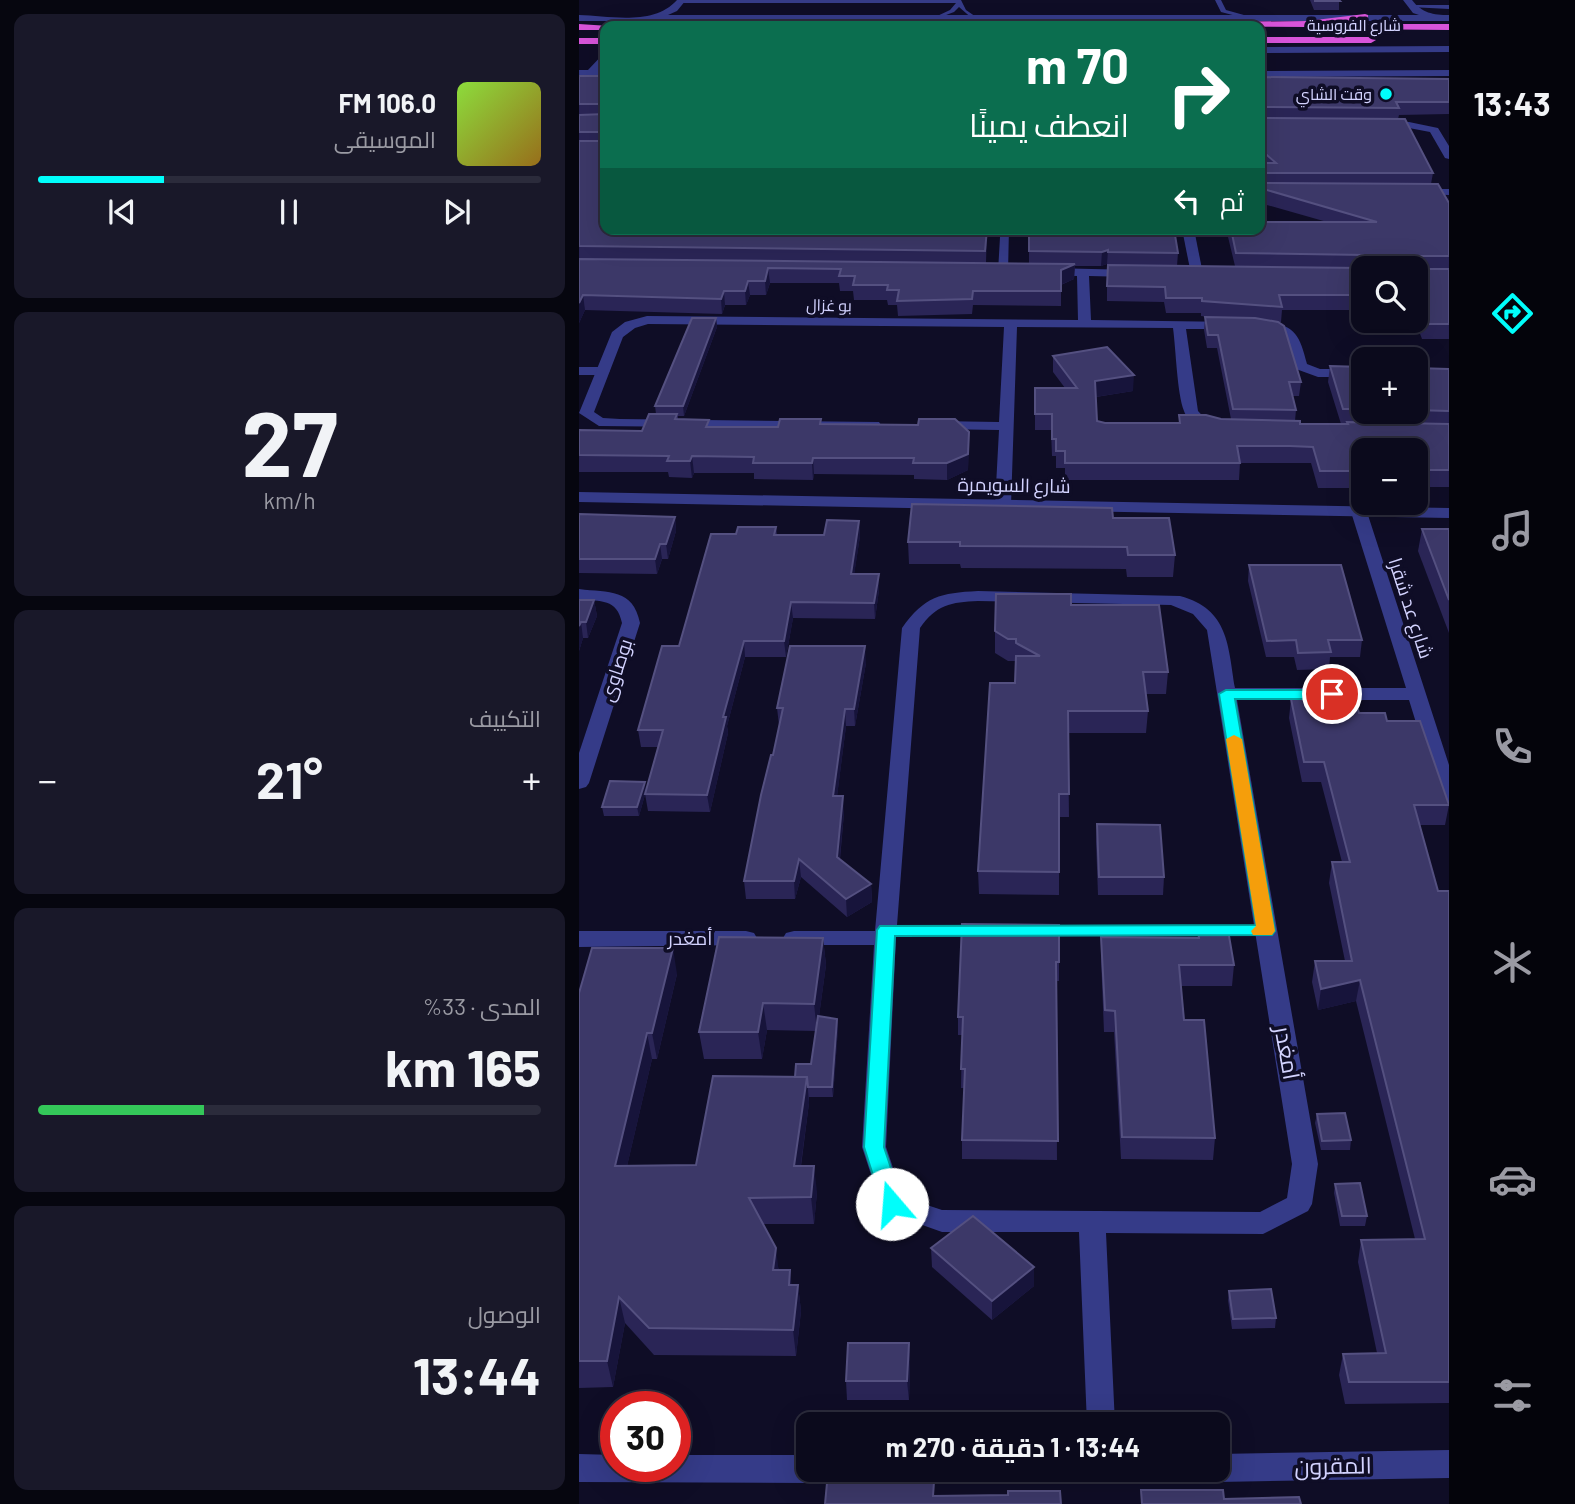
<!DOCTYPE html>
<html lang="ar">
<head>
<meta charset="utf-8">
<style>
  body { margin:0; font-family:Barlow,Cairo,sans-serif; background:#191829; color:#f1f3f6; direction:rtl; height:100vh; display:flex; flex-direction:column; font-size:26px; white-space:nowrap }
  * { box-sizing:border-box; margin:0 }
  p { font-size:23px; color:#9a9aa3 }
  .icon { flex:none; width:38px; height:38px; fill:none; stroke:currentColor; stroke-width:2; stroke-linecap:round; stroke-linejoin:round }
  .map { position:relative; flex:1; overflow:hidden; direction:ltr }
  .drawer { display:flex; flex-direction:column; gap:14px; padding:14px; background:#06060f; width:579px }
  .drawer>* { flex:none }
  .banner { position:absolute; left:21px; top:21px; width:665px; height:214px; border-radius:14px; box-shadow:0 7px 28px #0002,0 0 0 2px #2b2b3b; direction:rtl; background:#0b6e4f; color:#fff; overflow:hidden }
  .fabs { position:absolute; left:772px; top:256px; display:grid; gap:14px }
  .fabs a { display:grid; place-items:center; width:77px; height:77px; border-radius:14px; background:#0b0a1c; box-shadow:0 7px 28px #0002,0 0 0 2px #2b2b3b; font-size:35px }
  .speed { position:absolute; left:21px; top:1391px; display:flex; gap:14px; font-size:35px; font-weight:700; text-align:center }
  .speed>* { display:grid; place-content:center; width:91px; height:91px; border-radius:50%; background:#0b0a1c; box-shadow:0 7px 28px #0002,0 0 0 2px #2b2b3b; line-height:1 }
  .speed .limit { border:10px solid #d22; background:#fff; color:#111 }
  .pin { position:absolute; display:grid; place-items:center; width:60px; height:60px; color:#fff; margin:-30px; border:4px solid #fff; border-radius:50%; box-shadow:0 2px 7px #0007 }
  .me { position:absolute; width:77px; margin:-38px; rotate:342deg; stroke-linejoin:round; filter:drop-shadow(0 0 5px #0008) }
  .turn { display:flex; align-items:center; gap:24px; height:147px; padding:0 21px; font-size:32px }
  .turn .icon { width:91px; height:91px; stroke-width:2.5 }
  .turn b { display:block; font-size:49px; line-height:60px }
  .then { display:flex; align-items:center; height:66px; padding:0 21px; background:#0003; gap:14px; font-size:26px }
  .big { font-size:52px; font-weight:700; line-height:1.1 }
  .drawer .widget { flex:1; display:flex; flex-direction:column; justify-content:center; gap:10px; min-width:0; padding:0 24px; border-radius:14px; background:#191829 }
  .drawer .dial { align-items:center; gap:0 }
  .dial b { font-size:91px; line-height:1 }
  .song { display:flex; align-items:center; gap:21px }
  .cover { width:84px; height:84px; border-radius:10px; background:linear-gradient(135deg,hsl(90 70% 55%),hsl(40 70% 35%)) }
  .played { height:7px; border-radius:4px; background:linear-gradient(90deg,#00fefb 25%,#2b2b3b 25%) }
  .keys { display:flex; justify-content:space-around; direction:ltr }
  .heat { display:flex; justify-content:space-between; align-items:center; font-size:38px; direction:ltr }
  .charge { height:10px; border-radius:5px; background:linear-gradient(90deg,#34c759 33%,#2b2b3b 0) }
  .trip { position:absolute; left:217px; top:1412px; width:434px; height:70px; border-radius:14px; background:#0b0a1c; box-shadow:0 7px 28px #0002,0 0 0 2px #2b2b3b; font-weight:700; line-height:70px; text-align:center; direction:rtl }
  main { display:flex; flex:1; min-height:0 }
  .menu { display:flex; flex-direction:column; width:126px; justify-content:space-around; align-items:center; background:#04040b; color:#9a9aa3 }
  .menu .icon { width:49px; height:49px }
  .menu .active { color:#00fefb }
  .menu b { font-size:32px; color:#f1f3f6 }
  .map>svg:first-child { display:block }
</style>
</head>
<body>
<main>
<nav class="menu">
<b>13:43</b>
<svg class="icon active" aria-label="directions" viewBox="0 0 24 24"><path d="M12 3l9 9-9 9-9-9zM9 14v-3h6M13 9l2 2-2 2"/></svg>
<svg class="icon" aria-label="music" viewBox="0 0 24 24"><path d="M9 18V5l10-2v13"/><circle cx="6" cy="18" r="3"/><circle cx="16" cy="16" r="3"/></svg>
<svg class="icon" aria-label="phone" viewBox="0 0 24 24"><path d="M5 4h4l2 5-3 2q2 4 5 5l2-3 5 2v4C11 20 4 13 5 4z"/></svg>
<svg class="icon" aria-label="climate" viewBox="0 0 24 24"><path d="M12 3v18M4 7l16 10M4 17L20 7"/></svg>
<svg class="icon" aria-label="car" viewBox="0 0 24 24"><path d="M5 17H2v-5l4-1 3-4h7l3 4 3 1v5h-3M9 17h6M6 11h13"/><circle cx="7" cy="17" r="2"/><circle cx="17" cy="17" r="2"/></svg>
<svg class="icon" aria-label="filters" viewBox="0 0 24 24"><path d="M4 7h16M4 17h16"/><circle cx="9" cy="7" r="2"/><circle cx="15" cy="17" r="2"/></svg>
</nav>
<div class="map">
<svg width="870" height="1504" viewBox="0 0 870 1504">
  <rect width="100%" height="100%" fill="#0f0d26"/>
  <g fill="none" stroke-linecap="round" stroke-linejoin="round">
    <g fill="#353b88" fill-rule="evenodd">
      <path d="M102,0H382L387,10L400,19L395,20L380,7L375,12L354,20V18L371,10L377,3H100Z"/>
      <path d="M636,0H642L647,10L672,17L669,19L642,12Z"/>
      <path d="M870,5V9L831,7L834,5Z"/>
      <path d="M422,229H430L429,272L424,275L419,272L421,237H390L386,234L390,231H422Z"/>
      <path d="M307,925H400L406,926L408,930L406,934L400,935L301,934L299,930L301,926Z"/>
      <path d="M462,925L687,926L693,927L695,931L693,935L687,936L462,935L456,934L454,930L456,926Z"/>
    </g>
    <path fill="#353b88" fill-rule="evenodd" d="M0,367H24L31,371L24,375H0Z"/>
    <g fill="#353b88" fill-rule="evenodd">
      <path d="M98,0H107L98,11L89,15H840L834,13L824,0H833C843,13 854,15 870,15V21H0V15C31,16 75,26 98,0Z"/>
      <path d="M870,46V52L681,53V47Z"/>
      <path d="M26,52V61L19,70H26V76H0V70H9Z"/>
      <path d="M870,70V76L681,77V71Z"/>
      <path d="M803,122H830L859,128L870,146V159L866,158L851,132L830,128L799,127V123Z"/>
      <path d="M839,189H870V195L835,194L833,192Z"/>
      <path d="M603,229H615L624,274L622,277H614L612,274Z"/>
      <path d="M470,268L556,270L558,273L552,277L510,276L512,320L656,322V328L651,329H607L619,411C626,420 637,419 643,427L641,430C628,433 610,425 605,411C598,393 597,350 594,328L438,327L432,505L424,510L416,505L420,430L357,429L350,425L357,421L420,422L425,327L69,324L56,328L44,337L15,412L24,418L41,419L300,422L302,425L295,429L20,426L0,413L33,332L46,322L68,316L499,320L498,276L466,275V269Z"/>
      <path d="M681,321C715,324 720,332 728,364L741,369H784V377H739L717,369C701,336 718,337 676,328V322Z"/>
      <path d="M780,507L788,512L870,765V803L863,801L860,797L830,700H658L739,1164L733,1204L729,1211L684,1234L527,1233L536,1424H508L500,1232H363L304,1211L283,1147L295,945H215L207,943L204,938L207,933L215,931H296L323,628C346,596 361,593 399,591L601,596C650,609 649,646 656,688H827L772,512ZM399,601L592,605L614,614L628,630L713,1164L708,1198L681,1212L363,1210L324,1197L307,1147L317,938L341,628C357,605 372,602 399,601Z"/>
      <path d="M0,589C30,593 54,588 61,623L10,783L7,787L0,789V753L43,623C38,598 22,602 0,599Z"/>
      <path d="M0,931H167L175,933L178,938L175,943L167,945L0,947Z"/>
      <path d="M870,1450V1478L639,1482L629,1478L625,1470H639V1454Z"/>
      <path d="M0,1454L37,1455V1466H96V1455H229V1470H243L239,1479L229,1483L0,1482Z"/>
      <path d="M382,1470H576L571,1480L561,1484H397L387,1480Z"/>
    </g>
    <path fill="#353b88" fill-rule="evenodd" d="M0,492L870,508V518L0,502Z"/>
    <g fill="#d754da" fill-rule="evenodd">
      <path d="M786,14L789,15V19L728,27L529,26L533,23L728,21Z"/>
      <path d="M0,24L30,26H26V30H0Z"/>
      <path d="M769,24H870V30L766,29V25Z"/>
      <path d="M681,37H792L797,40L792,43H681Z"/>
      <rect x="0" y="38" width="26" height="6"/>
    </g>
  </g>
  <g fill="#2a2556">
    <path d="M731,0H760V10H735Z"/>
    <path d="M0,76H26V229H408L407,263L450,264V231H433L432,229H595L599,253L598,266H656L649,237L650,229H681L748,222L681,203V77L870,79V114L820,115L819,119L854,173L852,184L870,203V339H843L840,331H794L791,325H787L785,320H836V268H784V317L781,310H703L702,322H698L722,382L720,396H713L717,410L716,421L721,424H762L749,382L751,366L784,367V411H836V368L870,369V487H836V450H784V488H739L732,463H661L660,480H486V468H477V456H473L472,430H456V388H486L474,372V356L554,391L517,397L518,421L526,423H600V415L652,419L638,348H628L625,330L626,317L638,318L622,316V313H587L585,302L528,301V264L522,266H496L495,279L482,285V306L394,305L393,314L319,316L318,305H309L308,300H275L274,291H261L260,283H191L187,295H171L167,305H146L143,314L6,310L0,323Z"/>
    <path d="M137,318L138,327L105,416H99V419L131,427H199L242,419V424L390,432L389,470L368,480L335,479V475L235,474L234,480L175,479V473H115L113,478L90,477L89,472H0V430L63,431L77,414L76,406Z"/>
    <path d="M0,514L96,517L97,531L89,559H83L78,574L0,573Z"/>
    <path d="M534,518L596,555L594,577H548L547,569L382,568L381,564H330L329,542Z"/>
    <path d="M280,521L281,536L275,574H300V590L296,619L214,618L207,657H166L148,726L149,733L131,812L69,811L66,794L79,747H62L59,730L100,646L157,534L197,527L198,535H245Z"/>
    <path d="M843,529H870V633L839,551Z"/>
    <path d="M670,565L783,640L781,657H751L750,669L718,670L715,657H687L669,581Z"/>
    <path d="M0,600H15L18,616L9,638H4L0,651Z"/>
    <path d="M492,605L589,672L587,694H567L569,711L567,733H489L490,817H480V895L400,894L399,871L436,683V661H429L416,653V631Z"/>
    <path d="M287,663L276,726H267L258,796L265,813L261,859L292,884L293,902L268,917L222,877L216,899H167L165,881L194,755L200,725L198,708Z"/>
    <path d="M712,699L808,721L870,805L866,825H841L859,891H870V1403L766,1404L760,1375L764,1354L798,1353L779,1262L782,1240L836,1239L777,1001L739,1010L733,982L736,961H766L750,883L753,862H763L742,782H723L710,718Z"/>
    <path d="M67,791L60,816H25L23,807Z"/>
    <path d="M518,824L585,877L584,895H519L517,842Z"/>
    <path d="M480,925V981H477L478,1160L383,1159V1140L385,1088H382L383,1035H379V1017Z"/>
    <path d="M619,930L655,965L653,986H602L605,1020L636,1138L634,1160L542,1159L535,1032H525L522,958V937L619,938Z"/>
    <path d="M244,938L247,965L240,1016L258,1019L259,1028L254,1097H230V1103L222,1166L238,1192L235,1224H184L200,1270L213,1285H219L222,1311L217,1356L75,1355L46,1323L34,1387L0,1388V993L98,974L78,1059H73L48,1166L117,1165L216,1077L232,1064L237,1031L188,1030L183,1059H125L120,1032Z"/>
    <path d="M738,1114L772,1140L771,1150H742L736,1123Z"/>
    <path d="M756,1184L788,1216L786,1226H761L755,1193Z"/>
    <path d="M352,1248L455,1267V1286L413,1320L353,1267Z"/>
    <path d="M650,1291L697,1318L696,1328L653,1329L649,1300Z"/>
    <path d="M330,1343L331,1362L330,1400H268L267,1381Z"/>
  </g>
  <g fill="#17143b">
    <path d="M529,250L528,264L522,266L523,252Z"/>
    <path d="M496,264L495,279L481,285L482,270Z"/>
    <path d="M189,268L191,283L187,295L186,281Z"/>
    <path d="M169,281L171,295L167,305L166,291Z"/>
    <path d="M145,291L146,305L143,314L142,299Z"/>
    <path d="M4,295L6,310L0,323V303Z"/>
    <path d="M137,318L138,327L105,416L104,406Z"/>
    <path d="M555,375L554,391L516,397V381Z"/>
    <path d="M390,432L389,470L368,480V463Z"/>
    <path d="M113,456L115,473L113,478L111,461Z"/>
    <path d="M234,458L235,474L234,480L233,463Z"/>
    <path d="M96,517L97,531L89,559L87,544Z"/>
    <path d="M280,521L281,536L273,590L272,574Z"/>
    <path d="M81,544L83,559L78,574L76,559Z"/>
    <path d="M300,574V590L296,619L295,603Z"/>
    <path d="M15,600L18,616L9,638L7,622Z"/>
    <path d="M212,602L214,618L207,657L205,641Z"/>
    <path d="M2,622L4,638L0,651V626Z"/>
    <path d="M165,641L166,657L148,726L149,733L131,812L128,795L144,717Z"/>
    <path d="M286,646L287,663L276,726L275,709Z"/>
    <path d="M266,709L267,726L256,813L254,796Z"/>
    <path d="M66,782L67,791L60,816L58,807Z"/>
    <path d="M264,796L265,813L259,875L258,857Z"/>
    <path d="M220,859L222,877L216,899L215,881Z"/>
    <path d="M292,884L293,902L268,917L267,899Z"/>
    <path d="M244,938L247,965L238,1031L235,1004Z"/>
    <path d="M94,948L98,974L78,1059L73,1033Z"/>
    <path d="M781,980L777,1001L739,1010L742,989Z"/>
    <path d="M184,1003L188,1030L183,1059L179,1032Z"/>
    <path d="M258,1019L259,1028L254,1097L253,1087Z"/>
    <path d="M68,1033L73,1059L42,1192L36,1166Z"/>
    <path d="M228,1077L230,1103L218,1193L215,1166Z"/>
    <path d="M235,1166L238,1192L235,1224L232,1197Z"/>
    <path d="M197,1248L200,1274L194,1270Z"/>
    <path d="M455,1267V1286L413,1320V1301Z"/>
    <path d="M211,1270L214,1297L210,1285Z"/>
    <path d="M219,1285L222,1311L217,1356L214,1330Z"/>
    <path d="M40,1297L46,1323L34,1387L28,1361Z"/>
    <path d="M330,1343L331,1362L330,1400L328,1381Z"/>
  </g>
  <g fill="#3c3868" stroke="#545080" stroke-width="2">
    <path d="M736,0H760L761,1H736Z"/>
    <path d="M0,76H26V106L24,104H0Z"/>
    <path d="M681,77L870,79V102H817L820,108L681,107Z"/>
    <path d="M26,114V229H408L406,251L0,246V141H24L26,132H0V115Z"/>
    <path d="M681,116L682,118L826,119L854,173H682L681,174V163H697L681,149Z"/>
    <path d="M681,183L859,184L870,203V256H836L835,266L838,269H870V324H845L842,316H836V268H786L788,265L786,255L657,253L652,229H681V222H798L681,188Z"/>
    <path d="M450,229H595L599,253L529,252V250L523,252L450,251Z"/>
    <path d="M0,259L496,264L482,270V291H394L393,299L318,301L320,290H308L309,285H274L276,276H260L262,269L189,268L186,281H169L166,291H145L142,299L4,295L0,303Z"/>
    <path d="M529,265L784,268V297L783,295H700L703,307L623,301V298H587L586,287L528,286Z"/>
    <path d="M626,317L676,318L699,322L705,326L722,382H710L717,410L654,409L639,335H629Z"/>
    <path d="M113,318H137L104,406H76Z"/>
    <path d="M528,347L555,375L516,381L518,421L526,423H601L600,415H627L642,419L721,421V424H769L768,422L870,424V470H836V450H784V471H741L734,447L711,446H658L661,463H486V451H477V439H473V414H456V388H498L474,356Z"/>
    <path d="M751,366L784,367V409H764Z"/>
    <path d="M836,368L870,369V411L836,410Z"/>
    <path d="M70,414H98L96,419L130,420L127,427H199L201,419H242L241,424L339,425L340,419H376L390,432L389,454L368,463H334L335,458H234L233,463H174L175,457L113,456L111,461H88L90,456L0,455V430L63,431Z"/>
    <path d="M333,504L533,508L534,518H590L596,555H549L548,547L381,546V542H329Z"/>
    <path d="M0,514L96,517L87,544H81L76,559H0Z"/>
    <path d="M248,520L280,521L272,574H300L295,603L212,602L205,641H165L144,717H147L128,795L66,794L84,730H59L83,646H100L132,534H157L159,527H197L195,535H245Z"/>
    <path d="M843,529H870V600Z"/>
    <path d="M670,565H762L783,640H749L752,652L719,653L717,640L688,641Z"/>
    <path d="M417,594H492V605H580L589,672H564L569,711H489L490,794H480V872L399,871L411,683H436L437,656H461L437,643V639H429L416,631Z"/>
    <path d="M0,600H15L7,622H2L0,626Z"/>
    <path d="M211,646H286L275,709H266L254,796H264L258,857L292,884L267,899L220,859L215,881H165L182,795L192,755H194L204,708H198Z"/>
    <path d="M712,699H776L780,713H806L808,721H841L870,805H835L859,891H870V1382H770L764,1354L807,1353L782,1240L846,1239L781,980L742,989L736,961H773L753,862H771L745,762H725Z"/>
    <path d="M31,781L66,782L58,807H23Z"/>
    <path d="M518,824L581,825L585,877H520Z"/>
    <path d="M383,924L480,925V962H477L479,1141L383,1140L386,1069H382L384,1017H379Z"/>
    <path d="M619,930H649L655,965H600L605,1020H625L636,1138L543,1137L536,1011L526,1010L522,937L620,938Z"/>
    <path d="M140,937L244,938L235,1004L184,1003L179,1032H120Z"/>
    <path d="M13,948H94L73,1033H68L36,1166L117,1165L134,1076L228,1077L215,1166H235L232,1197L170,1198L197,1248L194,1270H211L210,1285H219L214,1330L70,1328L40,1297L28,1361H0V993Z"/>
    <path d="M239,1016L258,1019L253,1087H229L228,1077H216L217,1064H232Z"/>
    <path d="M766,1113L772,1140L743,1141L738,1114Z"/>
    <path d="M781,1183L788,1216H763L756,1184Z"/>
    <path d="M394,1216L455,1267L413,1301L352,1248Z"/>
    <path d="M692,1289L697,1318L654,1319L650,1291Z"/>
    <path d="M269,1343H330L328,1381H267Z"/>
    <path d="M355,1482L354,1496L429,1495V1491H481L482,1504H246L248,1483Z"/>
    <path d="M562,1490H644L645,1499L720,1497L722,1504H563Z"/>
  </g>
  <path fill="#00fefb" stroke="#00a5a3" stroke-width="2" d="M647,690H753L761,694L753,699H656L696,931L693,935L316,936L305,1147L324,1204L320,1210L313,1212L305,1210L285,1147L298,930L301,926L677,925L640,694Z"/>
  <path fill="#f59e0b" d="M655,735L663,739L696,931L693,935H674L672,931L677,926L647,739Z"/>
  <circle fill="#00fefb" stroke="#0f0d26" stroke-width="2.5" cx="807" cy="94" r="7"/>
  <g text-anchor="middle" stroke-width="7" stroke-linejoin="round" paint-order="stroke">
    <g font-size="16" fill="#d3d3ff" stroke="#0f0d26">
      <text x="775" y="31">شارع الفروسية</text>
      <text transform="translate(250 305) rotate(1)" y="6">بو غزال</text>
    </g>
    <g font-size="16" fill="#d3d3ff" stroke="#0f0d26" text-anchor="end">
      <text x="793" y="100">وقت الشاي</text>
    </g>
    <g font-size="19" fill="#d3d3ff" stroke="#0f0d26">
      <text transform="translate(435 485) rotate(1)" y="7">شارع السويمرة</text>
      <text transform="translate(832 608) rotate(72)" y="7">شارع عد شقرا</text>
      <text transform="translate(37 670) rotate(-72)" y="7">بوصاوى</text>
      <text x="111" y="945">أمغدر</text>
    </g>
    <g font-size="23" fill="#d3d3ff" stroke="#0f0d26">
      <text transform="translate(708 1053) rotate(80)" y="8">أمغدر</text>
      <text transform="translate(754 1466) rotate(-1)" y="8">المقرون</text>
    </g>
  </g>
</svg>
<div class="fabs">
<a><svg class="icon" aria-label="search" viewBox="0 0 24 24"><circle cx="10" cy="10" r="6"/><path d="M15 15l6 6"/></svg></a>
<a>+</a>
<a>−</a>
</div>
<div class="speed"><div class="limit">30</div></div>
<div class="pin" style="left:753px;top:694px;background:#d93025"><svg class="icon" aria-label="arrive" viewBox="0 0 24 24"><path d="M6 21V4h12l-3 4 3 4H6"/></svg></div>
<svg class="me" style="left:313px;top:1204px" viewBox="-20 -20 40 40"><circle r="19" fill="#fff"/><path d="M0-13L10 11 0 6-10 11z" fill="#00fefb"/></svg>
<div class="trip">13:44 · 1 دقيقة · 270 m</div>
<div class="banner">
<div class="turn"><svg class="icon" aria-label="right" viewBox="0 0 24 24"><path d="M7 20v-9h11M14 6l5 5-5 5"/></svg><div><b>70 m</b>انعطف يمينًا</div></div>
<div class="then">ثم<svg class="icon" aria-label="left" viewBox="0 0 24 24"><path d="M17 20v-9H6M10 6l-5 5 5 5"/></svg></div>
</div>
</div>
<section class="drawer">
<div class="widget">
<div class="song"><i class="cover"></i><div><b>106.0 FM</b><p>الموسيقى</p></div></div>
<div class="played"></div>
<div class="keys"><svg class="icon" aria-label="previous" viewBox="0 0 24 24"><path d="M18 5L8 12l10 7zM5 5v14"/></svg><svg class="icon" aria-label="pause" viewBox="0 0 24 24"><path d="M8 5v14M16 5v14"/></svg><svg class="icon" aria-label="next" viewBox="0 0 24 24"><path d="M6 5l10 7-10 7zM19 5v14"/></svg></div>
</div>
<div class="widget dial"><b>27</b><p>km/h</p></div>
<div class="widget"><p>التكييف</p>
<div class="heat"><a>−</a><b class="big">21°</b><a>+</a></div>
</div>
<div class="widget"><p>المدى · 33%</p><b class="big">165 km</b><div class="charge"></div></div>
<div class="widget"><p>الوصول</p><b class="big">13:44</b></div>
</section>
</main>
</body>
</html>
